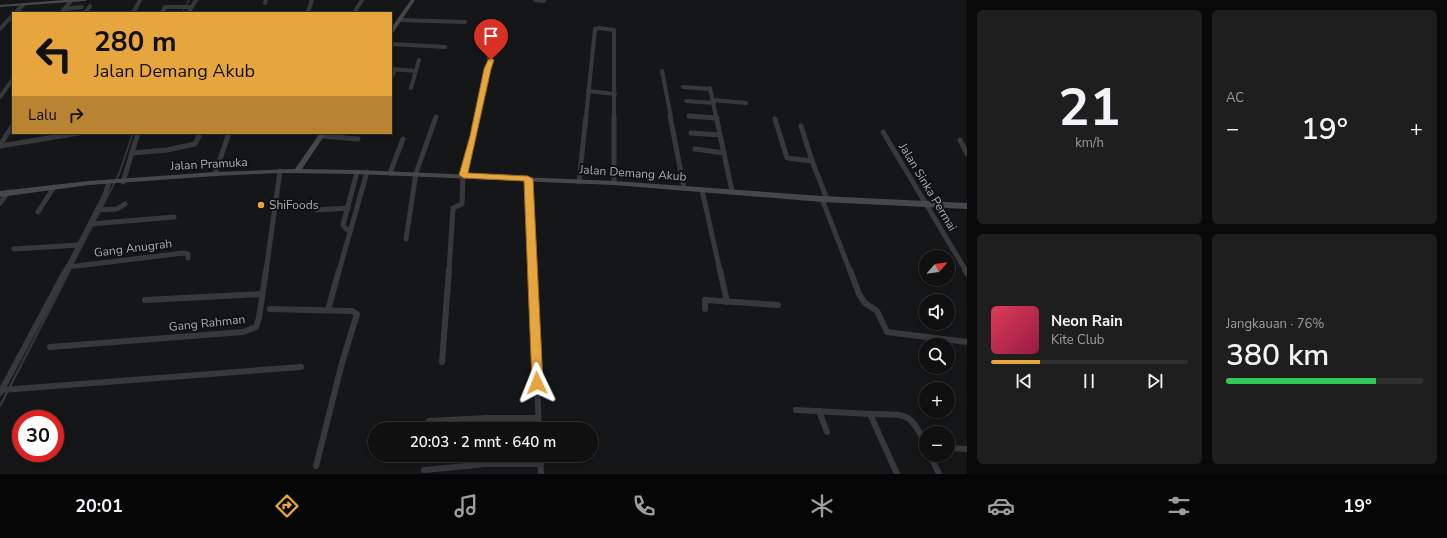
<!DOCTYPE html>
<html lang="id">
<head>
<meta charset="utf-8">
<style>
  body { margin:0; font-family:"Nunito Sans",sans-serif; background:#1e1e1f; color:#f1f3f6; height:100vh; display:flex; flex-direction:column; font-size:15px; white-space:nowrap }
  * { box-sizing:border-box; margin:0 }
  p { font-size:13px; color:#9c9d9f }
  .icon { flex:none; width:22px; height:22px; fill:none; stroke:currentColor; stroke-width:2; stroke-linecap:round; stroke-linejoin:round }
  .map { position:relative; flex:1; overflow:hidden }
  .panel { display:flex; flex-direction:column; gap:10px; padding:10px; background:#090909; width:480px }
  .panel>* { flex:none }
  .top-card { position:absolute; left:12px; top:12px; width:380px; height:122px; border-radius:0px; box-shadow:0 2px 6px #0003,0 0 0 1px #303031; background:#e7a53e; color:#111; overflow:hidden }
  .needle { width:26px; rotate:62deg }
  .buttons { position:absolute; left:919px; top:250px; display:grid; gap:8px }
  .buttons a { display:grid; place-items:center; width:36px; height:36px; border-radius:50%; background:#101011; box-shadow:0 2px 6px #0003,0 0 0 1px #303031; font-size:20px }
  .speed { position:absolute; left:12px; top:410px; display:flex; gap:8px; font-size:20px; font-weight:700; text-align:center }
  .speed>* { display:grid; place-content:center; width:52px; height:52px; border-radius:50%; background:#101011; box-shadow:0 2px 6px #0003,0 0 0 1px #303031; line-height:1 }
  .speed .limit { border:6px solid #d22; background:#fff; color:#111 }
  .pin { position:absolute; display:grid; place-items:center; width:34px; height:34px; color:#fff; margin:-41px -17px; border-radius:50% 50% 50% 0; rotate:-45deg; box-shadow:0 0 4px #0007 }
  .pin .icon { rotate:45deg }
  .me { position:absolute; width:44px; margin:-22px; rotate:358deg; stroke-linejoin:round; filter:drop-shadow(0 0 3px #0008) }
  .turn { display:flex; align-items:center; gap:14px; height:84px; padding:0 16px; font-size:18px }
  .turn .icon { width:52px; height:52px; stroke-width:2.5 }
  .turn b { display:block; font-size:28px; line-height:34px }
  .then { display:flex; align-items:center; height:38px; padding:0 16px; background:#0003; gap:8px; font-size:15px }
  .big { font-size:30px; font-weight:600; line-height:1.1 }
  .panel .tile { flex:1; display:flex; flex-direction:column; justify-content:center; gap:6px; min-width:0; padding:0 14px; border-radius:6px; background:#1e1e1f }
  .panel .dial { align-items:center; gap:0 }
  .dial b { font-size:52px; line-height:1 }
  .song { display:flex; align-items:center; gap:12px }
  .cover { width:48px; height:48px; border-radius:6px; background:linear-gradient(135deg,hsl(350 70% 55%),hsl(340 70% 35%)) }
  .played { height:4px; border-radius:2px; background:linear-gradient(90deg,#e7a53e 25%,#303031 25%) }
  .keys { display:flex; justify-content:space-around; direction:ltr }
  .heat { display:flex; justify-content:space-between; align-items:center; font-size:22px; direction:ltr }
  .charge { height:6px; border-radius:3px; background:linear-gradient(90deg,#34c759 76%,#303031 0) }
  .panel .tiles { flex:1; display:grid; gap:10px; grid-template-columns:repeat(2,1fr) }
  .trip { position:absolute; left:368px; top:422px; width:230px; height:40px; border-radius:20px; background:#101011; box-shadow:0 2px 6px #0003,0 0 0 1px #303031; font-weight:600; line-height:40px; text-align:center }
  .menu { display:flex; height:64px; justify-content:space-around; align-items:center; background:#060607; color:#9c9d9f }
  .menu .icon { width:28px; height:28px }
  .menu .selected { color:#e7a53e }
  .menu b { font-size:18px; color:#f1f3f6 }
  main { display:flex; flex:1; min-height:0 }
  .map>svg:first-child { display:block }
</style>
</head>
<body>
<main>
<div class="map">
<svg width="967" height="474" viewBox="0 0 967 474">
  <rect width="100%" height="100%" fill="#151617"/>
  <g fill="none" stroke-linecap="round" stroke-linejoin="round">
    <path stroke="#2e373c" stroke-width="1.5" d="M182,13L189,0"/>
    <path stroke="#2e373c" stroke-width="2" d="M69,271L119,174L133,133"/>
    <path stroke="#2e373c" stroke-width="2.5" d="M0,406L70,270"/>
    <g stroke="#37383c" stroke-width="4">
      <path d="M535,0L544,1"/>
      <path d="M265,3L266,0"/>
      <path d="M64,9L82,7"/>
      <path d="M308,12L312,0"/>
      <path d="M15,13L23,5"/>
      <path d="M61,13L71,1"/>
      <path d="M85,13L90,6"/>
      <path d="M133,13L140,0"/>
      <path d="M162,13L165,7H192"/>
      <path d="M188,13L196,0"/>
      <path d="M354,13L362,0"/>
      <path d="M399,20L465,22"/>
      <path d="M0,29L13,15"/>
      <path d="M391,44L445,47"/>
      <path d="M391,69L416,71"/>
      <path d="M662,71L671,117"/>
      <path d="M391,78L395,69"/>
      <path d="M683,87L710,89"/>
      <path d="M411,88L419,60"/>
      <path d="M710,88L716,117"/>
      <path d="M588,91L615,94"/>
      <path d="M0,97L13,79"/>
      <path d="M713,100L746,103"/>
      <path d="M686,101L714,103"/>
      <path d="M689,116L702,117"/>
      <path d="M478,117L487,69L491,60L488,58"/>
      <path d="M586,117L595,29L599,28L614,30V117"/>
    </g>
    <g stroke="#37383c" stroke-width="5">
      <path d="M670,116L684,188"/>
      <path d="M689,116L717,118"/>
      <path d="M716,116L732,191"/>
      <path d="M775,119L787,158L812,161"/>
      <path d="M801,126L812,161L827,199"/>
      <path d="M883,132L966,271"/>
      <path d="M691,133L720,135"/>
      <path d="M321,136L358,139"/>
      <path d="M960,140L967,154"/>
      <path d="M0,145L13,125"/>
      <path d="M0,146L79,133"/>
      <path d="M695,149L724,153"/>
      <path d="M132,153L167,150L195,144L199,136"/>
      <path d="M390,173L403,139"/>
      <path d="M215,174L229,133"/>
      <path d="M528,179L532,271"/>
      <path d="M123,182L138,133"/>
      <path d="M579,182L586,116"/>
      <path d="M614,183V116"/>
      <path d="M702,190L720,271"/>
      <path d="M822,199L850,271"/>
      <path d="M0,203L8,192"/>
      <path d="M97,210L117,209L125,204"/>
      <path d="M317,210L348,208"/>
      <path d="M38,212L54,187"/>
      <path d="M91,224L174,217"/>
      <path d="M351,230L346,229L343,225L357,172"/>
      <path d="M406,239L416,173L436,117"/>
      <path d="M14,249L79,245"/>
      <path d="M68,267L183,253L188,254V258"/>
      <path d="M66,271L105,195L109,182"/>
      <path d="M266,271L280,171"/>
      <path d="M339,271L367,172"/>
      <path d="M449,271L453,208L462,204L463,175L478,116"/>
    </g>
    <g stroke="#37383c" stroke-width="6">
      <path d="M532,270L539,429"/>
      <path d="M720,270L727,302"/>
      <path d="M850,270L859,294L865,303L877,311L887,332L967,342"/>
      <path d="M965,270L967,273"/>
      <path d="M145,300L262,294"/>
      <path d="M270,309L352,311L357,314L342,363L316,466"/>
      <path d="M705,309V300L778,305"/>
      <path d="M328,310L339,270"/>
      <path d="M50,347L243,332L256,327L259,318L266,270"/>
      <path d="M442,362L449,270"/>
      <path d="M2,390L301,367"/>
      <path d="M0,393L66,270"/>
      <path d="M796,410L870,414"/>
      <path d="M819,411L827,432"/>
      <path d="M488,418V429"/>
      <path d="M429,421L488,418H538"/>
      <path d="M948,448L967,449"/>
      <path d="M540,455L541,474"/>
      <path d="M930,455L939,474"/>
      <path d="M486,464L487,455"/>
      <path d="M424,470L486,464H541"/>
      <path d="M897,474L870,414C907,415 909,410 926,445"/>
    </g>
    <g fill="#45474c" fill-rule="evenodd">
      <path d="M64,0H87L85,1L0,7V5Z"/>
      <path d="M411,0H415L393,33L391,34V28Z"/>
      <path d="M320,133H326L302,169L357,170L614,181L822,196L967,203V209L822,202L614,185L357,174L280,173L215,176L89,185L0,197V191L89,181L215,172L295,169Z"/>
    </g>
  </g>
  <path fill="#e7a53e" stroke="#966b28" d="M491,58L494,60L491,69L468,173L528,176L533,179L543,383L541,387L537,388L533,387L532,383L524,181L464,178L459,175L470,136L484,69L488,60Z"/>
  <circle fill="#e7a53e" stroke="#101112" stroke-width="1.5" cx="261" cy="205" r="4"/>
  <g text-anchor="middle" stroke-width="4" stroke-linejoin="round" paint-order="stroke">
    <g font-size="12" fill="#a8adb6" stroke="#101112">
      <text transform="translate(209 164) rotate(-3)" y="4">Jalan Pramuka</text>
      <text transform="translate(633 173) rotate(4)" y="4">Jalan Demang Akub</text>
      <text transform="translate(928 187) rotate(59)" y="4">Jalan Sinka Permai</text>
      <text transform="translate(133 248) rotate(-7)" y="4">Gang Anugrah</text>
      <text transform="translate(207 323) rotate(-6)" y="4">Gang Rahman</text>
    </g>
    <g font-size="12" fill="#a8adb6" stroke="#101112" text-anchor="start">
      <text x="269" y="209">ShiFoods</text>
    </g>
  </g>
</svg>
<div class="buttons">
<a><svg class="needle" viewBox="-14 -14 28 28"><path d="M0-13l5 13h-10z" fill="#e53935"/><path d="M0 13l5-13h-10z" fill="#9c9d9f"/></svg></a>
<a><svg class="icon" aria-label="sound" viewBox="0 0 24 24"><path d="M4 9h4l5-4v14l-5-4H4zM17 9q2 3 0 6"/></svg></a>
<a><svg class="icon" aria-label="search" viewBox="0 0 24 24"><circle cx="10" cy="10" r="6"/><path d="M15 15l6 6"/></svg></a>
<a>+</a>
<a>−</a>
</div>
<div class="speed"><div class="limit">30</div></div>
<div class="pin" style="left:491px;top:60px;background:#d93025"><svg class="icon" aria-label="arrive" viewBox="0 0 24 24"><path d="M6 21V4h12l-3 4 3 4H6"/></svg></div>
<svg class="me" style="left:537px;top:383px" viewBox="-20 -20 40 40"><path d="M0-17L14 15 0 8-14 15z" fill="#e7a53e" stroke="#fff" stroke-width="4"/></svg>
<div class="trip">20:03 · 2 mnt · 640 m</div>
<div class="top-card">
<div class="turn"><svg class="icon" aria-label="left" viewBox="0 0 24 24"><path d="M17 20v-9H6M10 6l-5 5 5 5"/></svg><div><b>280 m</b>Jalan Demang Akub</div></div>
<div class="then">Lalu<svg class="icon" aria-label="right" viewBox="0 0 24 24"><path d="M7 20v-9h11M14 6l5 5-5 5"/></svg></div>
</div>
</div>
<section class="panel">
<div class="tiles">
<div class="tile dial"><b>21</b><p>km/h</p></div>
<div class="tile"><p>AC</p>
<div class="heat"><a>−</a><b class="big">19°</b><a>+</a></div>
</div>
<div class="tile">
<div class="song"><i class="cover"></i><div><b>Neon Rain</b><p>Kite Club</p></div></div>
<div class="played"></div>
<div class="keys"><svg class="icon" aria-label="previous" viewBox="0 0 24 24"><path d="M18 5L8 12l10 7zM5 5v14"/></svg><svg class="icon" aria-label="pause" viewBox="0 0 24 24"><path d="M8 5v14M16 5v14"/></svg><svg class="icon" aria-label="next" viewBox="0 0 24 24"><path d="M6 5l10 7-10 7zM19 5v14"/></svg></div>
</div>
<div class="tile"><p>Jangkauan · 76%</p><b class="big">380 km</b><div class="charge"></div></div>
</div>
</section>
</main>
<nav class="menu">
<b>20:01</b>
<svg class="icon selected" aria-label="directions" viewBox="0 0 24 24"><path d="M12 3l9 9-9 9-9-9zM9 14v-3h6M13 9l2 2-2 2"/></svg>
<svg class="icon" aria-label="music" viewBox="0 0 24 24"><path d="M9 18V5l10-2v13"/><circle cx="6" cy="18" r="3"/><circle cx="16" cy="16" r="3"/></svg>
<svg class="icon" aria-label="phone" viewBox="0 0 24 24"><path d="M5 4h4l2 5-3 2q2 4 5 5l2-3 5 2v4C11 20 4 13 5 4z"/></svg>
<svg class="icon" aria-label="climate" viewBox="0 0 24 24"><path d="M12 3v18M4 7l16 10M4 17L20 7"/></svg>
<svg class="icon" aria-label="car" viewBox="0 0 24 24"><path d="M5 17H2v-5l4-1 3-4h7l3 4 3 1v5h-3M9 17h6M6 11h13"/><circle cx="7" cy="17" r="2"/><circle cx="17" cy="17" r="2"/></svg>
<svg class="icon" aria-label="filters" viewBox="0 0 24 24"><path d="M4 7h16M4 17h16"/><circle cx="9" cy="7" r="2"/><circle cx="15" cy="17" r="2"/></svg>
<b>19°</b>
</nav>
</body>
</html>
